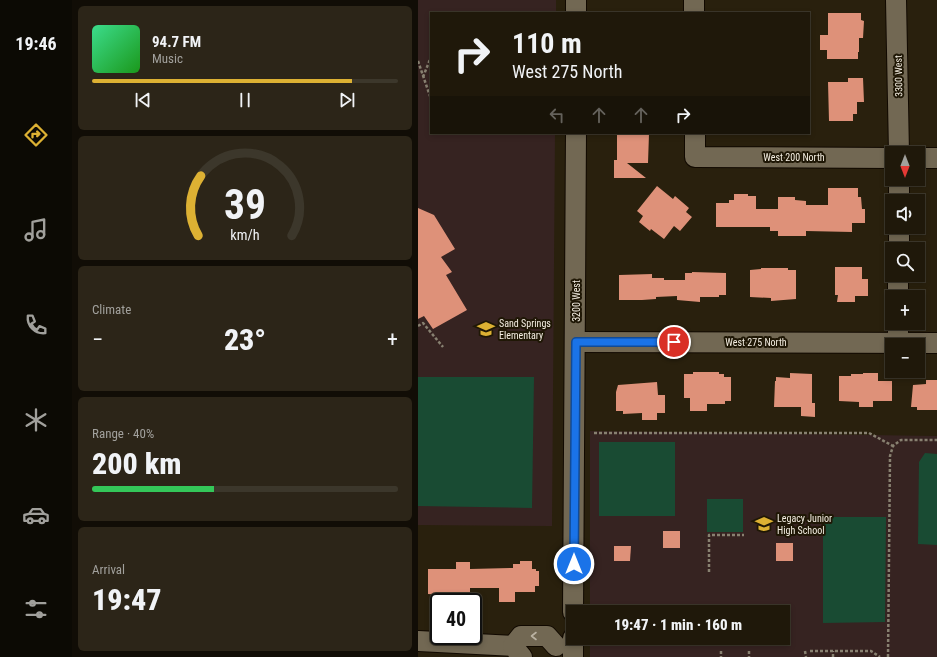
<!DOCTYPE html>
<html lang="en">
<head>
<meta charset="utf-8">
<style>
  body { margin:0; font-family:"Roboto Condensed",sans-serif; background:#2c2518; color:#f1f3f6; height:100vh; display:flex; flex-direction:column; font-size:15px; white-space:nowrap }
  * { box-sizing:border-box; margin:0 }
  p { font-size:13px; color:#a1a09c }
  .icon { flex:none; width:22px; height:22px; fill:none; stroke:currentColor; stroke-width:2; stroke-linecap:round; stroke-linejoin:round }
  .map { position:relative; flex:1; overflow:hidden }
  .drawer { display:flex; flex-direction:column; gap:6px; padding:6px; background:#110d06; width:346px }
  .drawer>* { flex:none }
  .banner { position:absolute; left:12px; top:12px; width:380px; height:122px; border-radius:0px; box-shadow:0 2px 6px #0003,0 0 0 1px #3c372b; background:#1f180a; color:#f1f3f6; overflow:hidden }
  .needle { width:26px; rotate:180deg }
  .buttons { position:absolute; left:467px; top:146px; display:grid; gap:8px }
  .buttons a { display:grid; place-items:center; width:40px; height:40px; border-radius:0px; background:#1f180a; box-shadow:0 2px 6px #0003,0 0 0 1px #3c372b; font-size:20px }
  .speed { position:absolute; left:12px; top:593px; display:flex; gap:8px; font-size:20px; font-weight:700; text-align:center }
  .speed>* { display:grid; place-content:center; width:52px; height:52px; border-radius:50%; background:#1f180a; box-shadow:0 2px 6px #0003,0 0 0 1px #3c372b; line-height:1 }
  .speed .limit { border:2px solid #111; border-radius:6px; background:#fff; color:#111 }
  .pin { position:absolute; display:grid; place-items:center; width:34px; height:34px; color:#fff; margin:-17px; border:2px solid #fff; border-radius:50%; box-shadow:0 1px 4px #0007 }
  .me { position:absolute; width:44px; margin:-22px; rotate:0deg; stroke-linejoin:round; filter:drop-shadow(0 0 3px #0008) }
  .turn { display:flex; align-items:center; gap:14px; height:84px; padding:0 16px; font-size:18px }
  .turn .icon { width:52px; height:52px; stroke-width:2.5 }
  .turn b { display:block; font-size:28px; line-height:34px }
  .lanes { display:flex; align-items:center; height:38px; padding:0 16px; background:#0003; justify-content:center; gap:20px; direction:ltr }
  .lanes .off { opacity:.35 }
  .big { font-size:30px; font-weight:800; line-height:1.1 }
  .drawer .card { flex:1; display:flex; flex-direction:column; justify-content:center; gap:6px; min-width:0; padding:0 14px; border-radius:6px; background:#2c2518 }
  .drawer .dial { align-items:center; gap:0 }
  .dial svg { height:104px; overflow:visible; fill:none; stroke:#3c372b; stroke-width:7; stroke-linecap:round; text-anchor:middle }
  .dial text { fill:#f1f3f6; stroke:none }
  .song { display:flex; align-items:center; gap:12px }
  .cover { width:48px; height:48px; border-radius:6px; background:linear-gradient(135deg,hsl(150 70% 55%),hsl(120 70% 35%)) }
  .played { height:4px; border-radius:2px; background:linear-gradient(90deg,#ddb133 85%,#3c372b 85%) }
  .keys { display:flex; justify-content:space-around; direction:ltr }
  .heat { display:flex; justify-content:space-between; align-items:center; font-size:22px; direction:ltr }
  .charge { height:6px; border-radius:3px; background:linear-gradient(90deg,#34c759 40%,#3c372b 0) }
  .trip { position:absolute; left:148px; top:605px; width:224px; height:40px; border-radius:0px; background:#1f180a; box-shadow:0 2px 6px #0003,0 0 0 1px #3c372b; font-weight:800; line-height:40px; text-align:center }
  main { display:flex; flex:1; min-height:0 }
  .dock { display:flex; flex-direction:column; width:72px; justify-content:space-around; align-items:center; background:#0c0a04; color:#a1a09c }
  .dock .icon { width:28px; height:28px }
  .dock .current { color:#ddb133 }
  .dock b { font-size:18px; color:#f1f3f6 }
  .map>svg:first-child { display:block }
</style>
</head>
<body>
<main>
<nav class="dock">
<b>19:46</b>
<svg class="icon current" aria-label="directions" viewBox="0 0 24 24"><path d="M12 3l9 9-9 9-9-9zM9 14v-3h6M13 9l2 2-2 2"/></svg>
<svg class="icon" aria-label="music" viewBox="0 0 24 24"><path d="M9 18V5l10-2v13"/><circle cx="6" cy="18" r="3"/><circle cx="16" cy="16" r="3"/></svg>
<svg class="icon" aria-label="phone" viewBox="0 0 24 24"><path d="M5 4h4l2 5-3 2q2 4 5 5l2-3 5 2v4C11 20 4 13 5 4z"/></svg>
<svg class="icon" aria-label="climate" viewBox="0 0 24 24"><path d="M12 3v18M4 7l16 10M4 17L20 7"/></svg>
<svg class="icon" aria-label="car" viewBox="0 0 24 24"><path d="M5 17H2v-5l4-1 3-4h7l3 4 3 1v5h-3M9 17h6M6 11h13"/><circle cx="7" cy="17" r="2"/><circle cx="17" cy="17" r="2"/></svg>
<svg class="icon" aria-label="filters" viewBox="0 0 24 24"><path d="M4 7h16M4 17h16"/><circle cx="9" cy="7" r="2"/><circle cx="15" cy="17" r="2"/></svg>
</nav>
<section class="drawer">
<div class="card">
<div class="song"><i class="cover"></i><div><b>94.7 FM</b><p>Music</p></div></div>
<div class="played"></div>
<div class="keys"><svg class="icon" aria-label="previous" viewBox="0 0 24 24"><path d="M18 5L8 12l10 7zM5 5v14"/></svg><svg class="icon" aria-label="pause" viewBox="0 0 24 24"><path d="M8 5v14M16 5v14"/></svg><svg class="icon" aria-label="next" viewBox="0 0 24 24"><path d="M6 5l10 7-10 7zM19 5v14"/></svg></div>
</div>
<div class="card dial"><svg viewBox="0 0 100 80">
<path d="M14 69A42 42 0 1 1 86 69"/>
<path d="M14 69A42 42 0 0 1 16 23" stroke="#ddb133"/>
<text x="50" y="56" font-size="32" font-weight="700">39</text>
<text x="50" y="72" font-size="11">km/h</text>
</svg></div>
<div class="card"><p>Climate</p>
<div class="heat"><a>−</a><b class="big">23°</b><a>+</a></div>
</div>
<div class="card"><p>Range · 40%</p><b class="big">200 km</b><div class="charge"></div></div>
<div class="card"><p>Arrival</p><b class="big">19:47</b></div>
</section>
<div class="map">
<svg width="519" height="657" viewBox="0 0 519 657">
  <rect width="100%" height="100%" fill="#29200d"/>
  <g fill="#362321">
    <path d="M0,0H138V13H13V133H137L134,526L0,525Z"/>
    <path d="M172,431L519,436V657H172V638H365V612H172Z"/>
  </g>
  <g fill="#194b33">
    <path d="M0,377H116L114,508L0,506Z"/>
    <rect x="181" y="442" width="76" height="74"/>
    <path d="M507,453L519,454V545L500,544L501,462Z"/>
    <rect x="289" y="499" width="36" height="33"/>
    <path d="M405,517H468L467,622L405,623Z"/>
  </g>
  <g fill="#de9179">
    <path d="M410,13H443V20L446,21L445,38H441V52H440V59H409V50H402V35H410Z"/>
    <path d="M430,78H445L446,102H439V114H435V121H411L410,82H430Z"/>
    <path d="M202,133L231,134L230,163H209L228,178H196V160H199V134Z"/>
    <path d="M239,186L255,199L257,196L271,208L268,212L274,217L262,231L256,226L246,239L233,229L232,231L221,222L225,216L219,211Z"/>
    <path d="M410,188H440V197H443L444,209H447V223H434V232L388,231V236H360V231H352V227H298V203H311V200H316V194H330V196H338V209H360V197H377V200L388,201V205H410Z"/>
    <path d="M0,208L16,215L37,249L23,257L34,272L28,275L49,310L15,329L6,316L0,319Z"/>
    <path d="M417,267H444V279H450V296H437V302H419L420,295H417Z"/>
    <path d="M343,268H370V270H378V299L353,301V298L332,297V270L343,269Z"/>
    <path d="M274,272L308,273V295H301V297H282V302L259,300V296L238,297V299L224,300H201V275L234,274V278H246V280H267V273H274Z"/>
    <path d="M275,372H301V374H306V377H313V401H307V404H289V411H272V398H266V374H275Z"/>
    <path d="M372,373L394,374V403H397V417L383,416V407H356L357,381H358V377L372,378Z"/>
    <path d="M445,373H460V381H474V401H455V407H441V402L421,401V376H433V374H445Z"/>
    <path d="M508,380H519V410H499V407H493L495,385L508,384Z"/>
    <path d="M239,382L240,395H247V413H239V420H224V413L205,414V411H198V392L200,385Z"/>
    <rect x="245" y="531" width="17" height="17"/>
    <rect x="358" y="543" width="17" height="18"/>
    <path d="M196,546H213L212,561H196Z"/>
    <path d="M102,561H114V569H118V571H121V586H117V592H97V602H81V588H52V602H35V598H24V595L10,594V569H38V562H52V569L95,568V564H102Z"/>
  </g>
  <g fill="none" stroke-linecap="round" stroke-linejoin="round">
    <g stroke="#110900" stroke-width="22">
      <g id="minor">
        <path d="M276,0V13"/>
        <path d="M478,0L481,153"/>
        <path d="M158,13V0"/>
        <path d="M277,133V157L474,158"/>
        <path d="M500,158H519"/>
        <path d="M481,201V179"/>
        <path d="M481,249V227"/>
        <path d="M480,297V275"/>
        <path d="M158,342L519,343"/>
        <path d="M480,342V323"/>
        <path d="M155,612L158,133"/>
        <path d="M0,641L95,646L104,657"/>
        <path d="M95,646L103,636H129L138,646"/>
        <path d="M155,657V638"/>
      </g>
    </g>
    <g stroke="#888171" stroke-width="2.5" stroke-dasharray="3 2" stroke-linecap="butt">
      <path d="M0,61L13,99"/>
      <path d="M5,77L13,57"/>
      <path d="M0,326L5,323L25,347"/>
      <path d="M176,433H451L475,446"/>
      <path d="M291,572V535H326"/>
      <path d="M303,651V657"/>
      <path d="M331,651V657"/>
      <path d="M387,651L388,657"/>
      <path d="M392,651H453L462,657"/>
      <path d="M415,657V651"/>
      <path d="M470,657L472,456L475,446L483,440H519"/>
    </g>
    <use href="#minor" stroke="#726853" stroke-width="20"/>
  </g>
  <defs><path id="oneway-chevron" d="M-2-3.5L2.5 0L-2 3.5" fill="none" stroke-width="1.6" stroke-linecap="round" stroke-linejoin="round"/></defs>
  <use stroke="#bab2a2" href="#oneway-chevron" transform="translate(116 636) rotate(180)"/>
  <g fill="none" stroke-linecap="round" stroke-linejoin="round">
    <g stroke="#114b97" stroke-width="10">
      <path id="route" d="M156,564L158,342H256"/>
    </g>
    <use href="#route" stroke="#1a73e8" stroke-width="7"/>
  </g>
  <defs>
    <g id="school-bare" transform="scale(1.38)"><path d="M0-5L7-2L0 1L-7-2ZM-4 1L0 2.5L4 1V4Q0 6-4 4Z" fill="#ddb133" stroke="#1f1705" stroke-width="2.5" paint-order="stroke"/></g>
  </defs>
  <g fill-rule="evenodd">
    <use href="#school-bare" x="68" y="329"/>
    <use href="#school-bare" x="346" y="524"/>
  </g>
  <g text-anchor="middle" stroke-width="4" stroke-linejoin="round" paint-order="stroke">
    <g font-size="10" fill="#f5efe3" stroke="#1f1705">
      <text transform="translate(480 76) rotate(-91)" y="4">3300 West</text>
      <text x="376" y="161">West 200 North</text>
      <text transform="translate(158 301) rotate(-90)" y="4">3200 West</text>
      <text x="338" y="346">West 275 North</text>
    </g>
    <g font-size="10" fill="#f5efe3" stroke="#1f1705" text-anchor="start">
      <text x="81" y="327">Sand Springs<tspan x="81" dy="12">Elementary</tspan></text>
      <text x="359" y="522">Legacy Junior<tspan x="359" dy="12">High School</tspan></text>
    </g>
  </g>
</svg>
<div class="buttons">
<a><svg class="needle" viewBox="-14 -14 28 28"><path d="M0-13l5 13h-10z" fill="#e53935"/><path d="M0 13l5-13h-10z" fill="#a1a09c"/></svg></a>
<a><svg class="icon" aria-label="sound" viewBox="0 0 24 24"><path d="M4 9h4l5-4v14l-5-4H4zM17 9q2 3 0 6"/></svg></a>
<a><svg class="icon" aria-label="search" viewBox="0 0 24 24"><circle cx="10" cy="10" r="6"/><path d="M15 15l6 6"/></svg></a>
<a>+</a>
<a>−</a>
</div>
<div class="speed"><div class="limit">40</div></div>
<div class="pin" style="left:256px;top:342px;background:#d93025"><svg class="icon" aria-label="arrive" viewBox="0 0 24 24"><path d="M6 21V4h12l-3 4 3 4H6"/></svg></div>
<svg class="me" style="left:156px;top:564px" viewBox="-20 -20 40 40"><circle r="17" fill="#1a73e8" stroke="#fff" stroke-width="3"/><path d="M0-11L8 9 0 5-8 9z" fill="#fff"/></svg>
<div class="trip">19:47 · 1 min · 160 m</div>
<div class="banner">
<div class="turn"><svg class="icon" aria-label="right" viewBox="0 0 24 24"><path d="M7 20v-9h11M14 6l5 5-5 5"/></svg><div><b>110 m</b>West 275 North</div></div>
<div class="lanes"><svg class="icon off" aria-label="left" viewBox="0 0 24 24"><path d="M17 20v-9H6M10 6l-5 5 5 5"/></svg><svg class="icon off" aria-label="ahead" viewBox="0 0 24 24"><path d="M12 20V5M6 11l6-6 6 6"/></svg><svg class="icon off" aria-label="ahead" viewBox="0 0 24 24"><path d="M12 20V5M6 11l6-6 6 6"/></svg><svg class="icon" aria-label="right" viewBox="0 0 24 24"><path d="M7 20v-9h11M14 6l5 5-5 5"/></svg></div>
</div>
</div>
</main>
</body>
</html>
